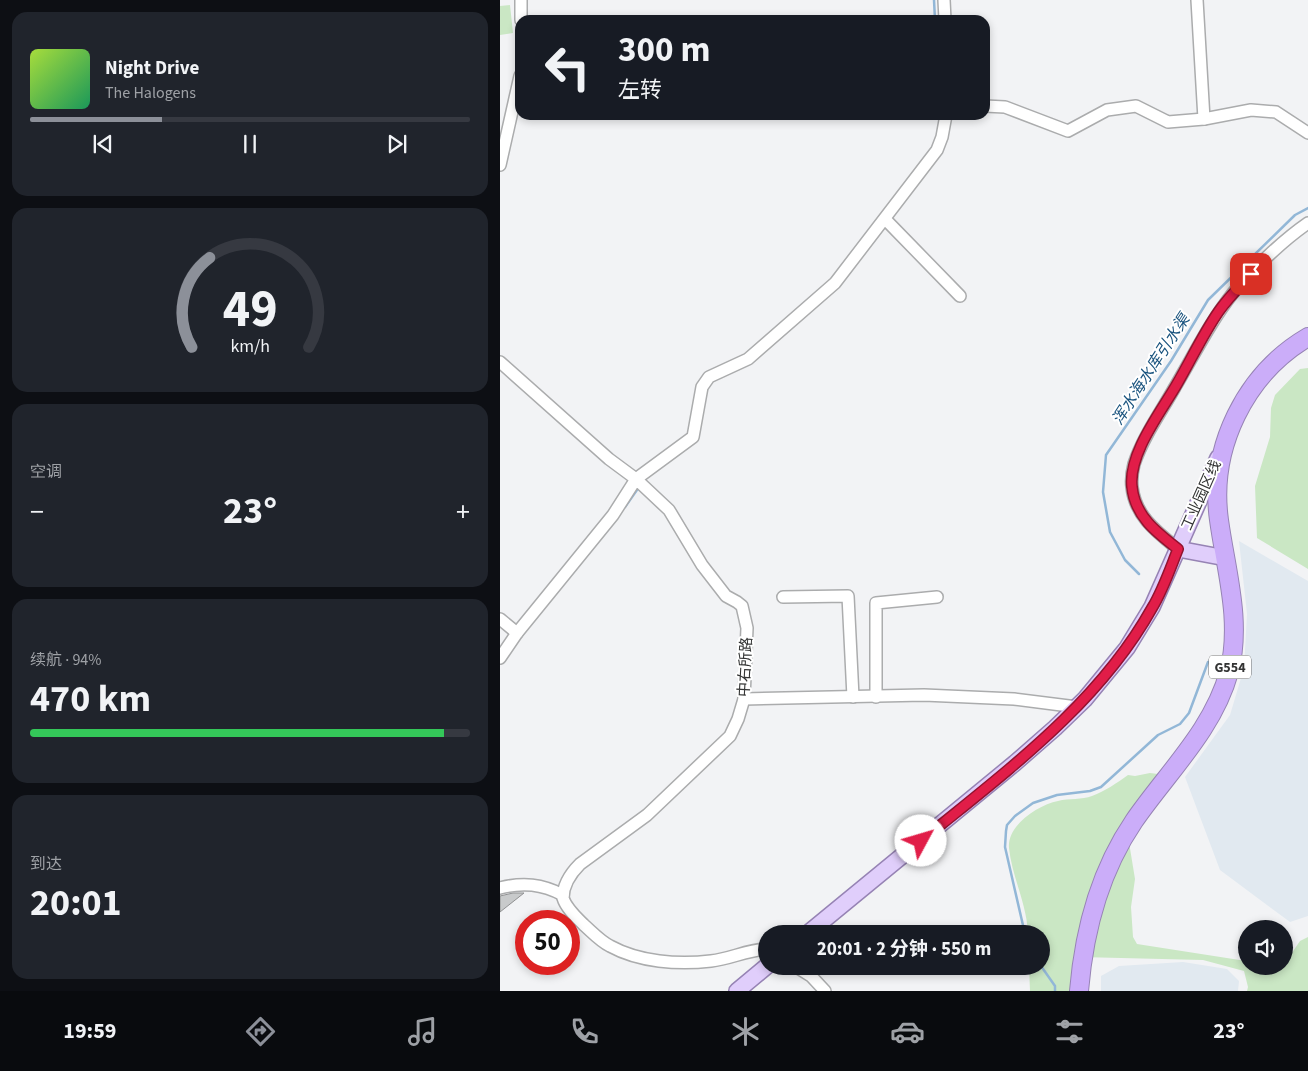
<!DOCTYPE html>
<html lang="zh">
<head>
<meta charset="utf-8">
<style>
  body { margin:0; font-family:"Source Sans 3","Noto Sans SC",sans-serif; background:#20242c; color:#f1f3f6; height:100vh; display:flex; flex-direction:column; font-size:19px; white-space:nowrap }
  * { box-sizing:border-box; margin:0 }
  p { font-size:16px; color:#9ea1a6 }
  .icon { flex:none; width:28px; height:28px; fill:none; stroke:currentColor; stroke-width:2; stroke-linecap:round; stroke-linejoin:round }
  .map { position:relative; flex:1; overflow:hidden }
  .side { display:flex; flex-direction:column; gap:12px; padding:12px; background:#0d0f14; width:500px }
  .side>* { flex:none }
  .hud { position:absolute; left:15px; top:15px; width:475px; height:105px; border-radius:15px; box-shadow:0 2px 8px #0003; background:#171b24; color:#f1f3f6; overflow:hidden }
  .controls { position:absolute; left:738px; top:920px; display:grid; gap:10px }
  .controls a { display:grid; place-items:center; width:55px; height:55px; border-radius:50%; background:#171b24; box-shadow:0 2px 8px #0003; font-size:25px }
  .speed { position:absolute; left:15px; top:910px; display:flex; gap:10px; font-size:25px; font-weight:700; text-align:center }
  .speed>* { display:grid; place-content:center; width:65px; height:65px; border-radius:50%; background:#171b24; box-shadow:0 2px 8px #0003; line-height:1 }
  .speed .limit { border:8px solid #d22; background:#fff; color:#111 }
  .pin { position:absolute; display:grid; place-items:center; width:42px; height:42px; color:#fff; margin:-21px; border-radius:10px; box-shadow:0 2px 8px #0006 }
  .me { position:absolute; width:55px; margin:-28px; rotate:51deg; stroke-linejoin:round; filter:drop-shadow(0 0 4px #0008) }
  .turn { display:flex; align-items:center; gap:18px; height:105px; padding:0 20px; font-size:22px }
  .turn .icon { width:65px; height:65px; stroke-width:2.5 }
  .turn b { display:block; font-size:35px; line-height:42px }
  .big { font-size:38px; font-weight:700; line-height:1.1 }
  .side .widget { flex:1; display:flex; flex-direction:column; justify-content:center; gap:8px; min-width:0; padding:0 18px; border-radius:15px; background:#20242c }
  .side .dial { align-items:center; gap:0 }
  .dial svg { height:130px; overflow:visible; fill:none; stroke:#363941; stroke-width:7; stroke-linecap:round; text-anchor:middle }
  .dial text { fill:#f1f3f6; stroke:none }
  .song { display:flex; align-items:center; gap:15px }
  .cover { width:60px; height:60px; border-radius:8px; background:linear-gradient(135deg,hsl(80 70% 55%),hsl(150 70% 35%)) }
  .played { height:5px; border-radius:2px; background:linear-gradient(90deg,#8c9099 30%,#363941 30%) }
  .keys { display:flex; justify-content:space-around; direction:ltr }
  .heat { display:flex; justify-content:space-between; align-items:center; font-size:28px; direction:ltr }
  .charge { height:8px; border-radius:4px; background:linear-gradient(90deg,#34c759 94%,#363941 0) }
  .trip { position:absolute; left:258px; top:925px; width:292px; height:50px; border-radius:25px; background:#171b24; box-shadow:0 2px 8px #0003; font-weight:700; line-height:50px; text-align:center }
  .menu { display:flex; height:80px; justify-content:space-around; align-items:center; background:#090b0e; color:#9ea1a6 }
  .menu .icon { width:35px; height:35px }
  .menu .current { color:#8c9099 }
  .menu b { font-size:22px; color:#f1f3f6 }
  main { display:flex; flex:1; min-height:0 }
  .map>svg:first-child { display:block }
</style>
</head>
<body>
<main>
<section class="side">
<div class="widget">
<div class="song"><i class="cover"></i><div><b>Night Drive</b><p>The Halogens</p></div></div>
<div class="played"></div>
<div class="keys"><svg class="icon" aria-label="previous" viewBox="0 0 24 24"><path d="M18 5L8 12l10 7zM5 5v14"/></svg><svg class="icon" aria-label="pause" viewBox="0 0 24 24"><path d="M8 5v14M16 5v14"/></svg><svg class="icon" aria-label="next" viewBox="0 0 24 24"><path d="M6 5l10 7-10 7zM19 5v14"/></svg></div>
</div>
<div class="widget dial"><svg viewBox="0 0 100 80">
<path d="M14 69A42 42 0 1 1 86 69"/>
<path d="M14 69A42 42 0 0 1 25 14" stroke="#8c9099"/>
<text x="50" y="56" font-size="32" font-weight="700">49</text>
<text x="50" y="72" font-size="11">km/h</text>
</svg></div>
<div class="widget"><p>空调</p>
<div class="heat"><a>−</a><b class="big">23°</b><a>+</a></div>
</div>
<div class="widget"><p>续航 · 94%</p><b class="big">470 km</b><div class="charge"></div></div>
<div class="widget"><p>到达</p><b class="big">20:01</b></div>
</section>
<div class="map">
<svg width="808" height="991" viewBox="0 0 808 991">
  <rect width="100%" height="100%" fill="#f2f3f5"/>
  <g fill="#e1e9f0">
    <path d="M739,541L808,581V916L790,922L720,870L685,777L730,715L744,668L747,614Z"/>
    <path d="M683,962L727,969L739,981L738,991H601V976L619,966Z"/>
  </g>
  <g fill="#cae7c4">
    <path d="M10,5L13,33L0,35V6Z"/>
    <path d="M808,368V569L757,538L755,486L770,437L771,408L775,395L800,369Z"/>
    <path d="M650,773L658,774L657,781L626,824L635,879L631,907L633,937L637,944L746,961V966H784V961L787,960L800,941L808,937V991H747L748,987L744,971L703,960L580,957L576,991H530L529,966H541V934H528C527,904 512,877 509,848C507,825 538,805 558,801C569,798 582,800 592,796C605,791 617,783 628,775L635,776Z"/>
  </g>
  <g fill="none" stroke-linecap="round" stroke-linejoin="round">
    <g stroke="#92b7d7" stroke-width="2.5">
      <path d="M434,0L435,20"/>
      <path d="M438,115L441,120"/>
      <path d="M125,507L139,487"/>
      <path d="M639,574L625,560L610,532L603,492L606,455L671,361L708,300L795,215L808,208"/>
      <path d="M525,934L505,847L506,831L507,825L515,816L533,803L557,795L590,791L601,787L658,735L680,724L689,713L708,662"/>
      <path d="M541,966L555,986V991"/>
    </g>
  </g>
  <path fill="#c8cacb" stroke="#909192" d="M13,893H24L0,912V896Z"/>
  <g fill="none" stroke-linecap="round" stroke-linejoin="round">
    <g stroke="#abacad" stroke-width="14">
      <g id="minor">
        <path d="M21,0V20"/>
        <path d="M444,0L445,20"/>
        <path d="M697,0L704,119"/>
        <path d="M485,106L505,107L568,131L607,110L636,106L668,122L704,119L751,110L776,112L808,133"/>
        <path d="M0,165L20,76"/>
        <path d="M385,219L460,296"/>
        <path d="M0,362L109,459L136,479L193,437L202,387L209,377L248,359L335,283L437,150L442,137L446,115"/>
        <path d="M678,549C657,532 635,516 632,487C631,479 632,472 634,464C643,437 661,412 675,387C694,355 710,322 733,293C753,269 782,241 808,223"/>
        <path d="M283,597L348,596L353,697"/>
        <path d="M0,619L17,633L113,515L136,479L169,510L202,565L226,596L237,602L242,606L247,628L244,699L238,719L230,736L147,815L80,864C71,873 63,885 63,898C66,908 76,917 84,925C92,932 100,941 110,946C139,962 178,965 211,961C230,959 247,950 266,949"/>
        <path d="M0,658L17,633"/>
        <path d="M376,697V603L437,597"/>
        <path d="M244,699L424,695L514,699L577,707"/>
        <path d="M0,888C23,882 42,884 63,895"/>
        <path d="M295,966L311,976L325,991"/>
      </g>
    </g>
    <g stroke="#9683b4" stroke-width="18">
      <g id="major">
        <path d="M678,549L726,558"/>
        <path d="M307,934L515,763L555,728L585,699L627,648L652,607L718,458"/>
        <path d="M237,991L267,966"/>
      </g>
    </g>
    <g stroke="#9683b4" stroke-width="20">
      <path id="highway" d="M579,991C584,931 600,871 634,821C667,773 713,730 729,672C742,621 726,571 719,520C709,448 745,374 808,337"/>
    </g>
    <use href="#minor" stroke="#fff" stroke-width="11"/>
    <use href="#major" stroke="#e0cefb" stroke-width="15"/>
    <use href="#highway" stroke="#cbadf9" stroke-width="18"/>
  </g>
  <g fill="none" stroke-linecap="round" stroke-linejoin="round">
    <g stroke="#92132f" stroke-width="12">
      <path id="route" d="M421,841C505,772 598,705 652,608C663,590 670,569 678,549C656,532 635,516 632,487C628,454 661,412 677,384C691,360 703,334 719,311C728,298 740,286 751,274"/>
    </g>
    <use href="#route" stroke="#e11d48" stroke-width="9"/>
  </g>
  <g text-anchor="middle" stroke-width="4" stroke-linejoin="round" paint-order="stroke">
    <rect fill="#fff" stroke="#707171" stroke-width="1" x="709" y="655.5" width="42" height="23" rx="4"/>
    <g font-size="14" font-weight="bold" fill="#333434">
      <text x="730" y="672">G554</text>
    </g>
    <g font-size="15" fill="#333434" stroke="#fff">
      <text transform="translate(701 495) rotate(-66)" y="5">工业园区线</text>
      <text transform="translate(245 667) rotate(-87)" y="5">中右所路</text>
    </g>
    <g font-size="16" font-style="italic" fill="#19537e" stroke="#fff">
      <text transform="translate(650 369) rotate(-57)" y="6">浑水海水库引水渠</text>
    </g>
  </g>
</svg>
<div class="controls">
<a><svg class="icon" aria-label="sound" viewBox="0 0 24 24"><path d="M4 9h4l5-4v14l-5-4H4zM17 9q2 3 0 6"/></svg></a>
</div>
<div class="speed"><div class="limit">50</div></div>
<div class="pin" style="left:751px;top:274px;background:#d93025"><svg class="icon" aria-label="arrive" viewBox="0 0 24 24"><path d="M6 21V4h12l-3 4 3 4H6"/></svg></div>
<svg class="me" style="left:421px;top:841px" viewBox="-20 -20 40 40"><circle r="19" fill="#fff"/><path d="M0-13L10 11 0 6-10 11z" fill="#e11d48"/></svg>
<div class="trip">20:01 · 2 分钟 · 550 m</div>
<div class="hud">
<div class="turn"><svg class="icon" aria-label="left" viewBox="0 0 24 24"><path d="M17 20v-9H6M10 6l-5 5 5 5"/></svg><div><b>300 m</b>左转</div></div>
</div>
</div>
</main>
<nav class="menu">
<b>19:59</b>
<svg class="icon current" aria-label="directions" viewBox="0 0 24 24"><path d="M12 3l9 9-9 9-9-9zM9 14v-3h6M13 9l2 2-2 2"/></svg>
<svg class="icon" aria-label="music" viewBox="0 0 24 24"><path d="M9 18V5l10-2v13"/><circle cx="6" cy="18" r="3"/><circle cx="16" cy="16" r="3"/></svg>
<svg class="icon" aria-label="phone" viewBox="0 0 24 24"><path d="M5 4h4l2 5-3 2q2 4 5 5l2-3 5 2v4C11 20 4 13 5 4z"/></svg>
<svg class="icon" aria-label="climate" viewBox="0 0 24 24"><path d="M12 3v18M4 7l16 10M4 17L20 7"/></svg>
<svg class="icon" aria-label="car" viewBox="0 0 24 24"><path d="M5 17H2v-5l4-1 3-4h7l3 4 3 1v5h-3M9 17h6M6 11h13"/><circle cx="7" cy="17" r="2"/><circle cx="17" cy="17" r="2"/></svg>
<svg class="icon" aria-label="filters" viewBox="0 0 24 24"><path d="M4 7h16M4 17h16"/><circle cx="9" cy="7" r="2"/><circle cx="15" cy="17" r="2"/></svg>
<b>23°</b>
</nav>
</body>
</html>
